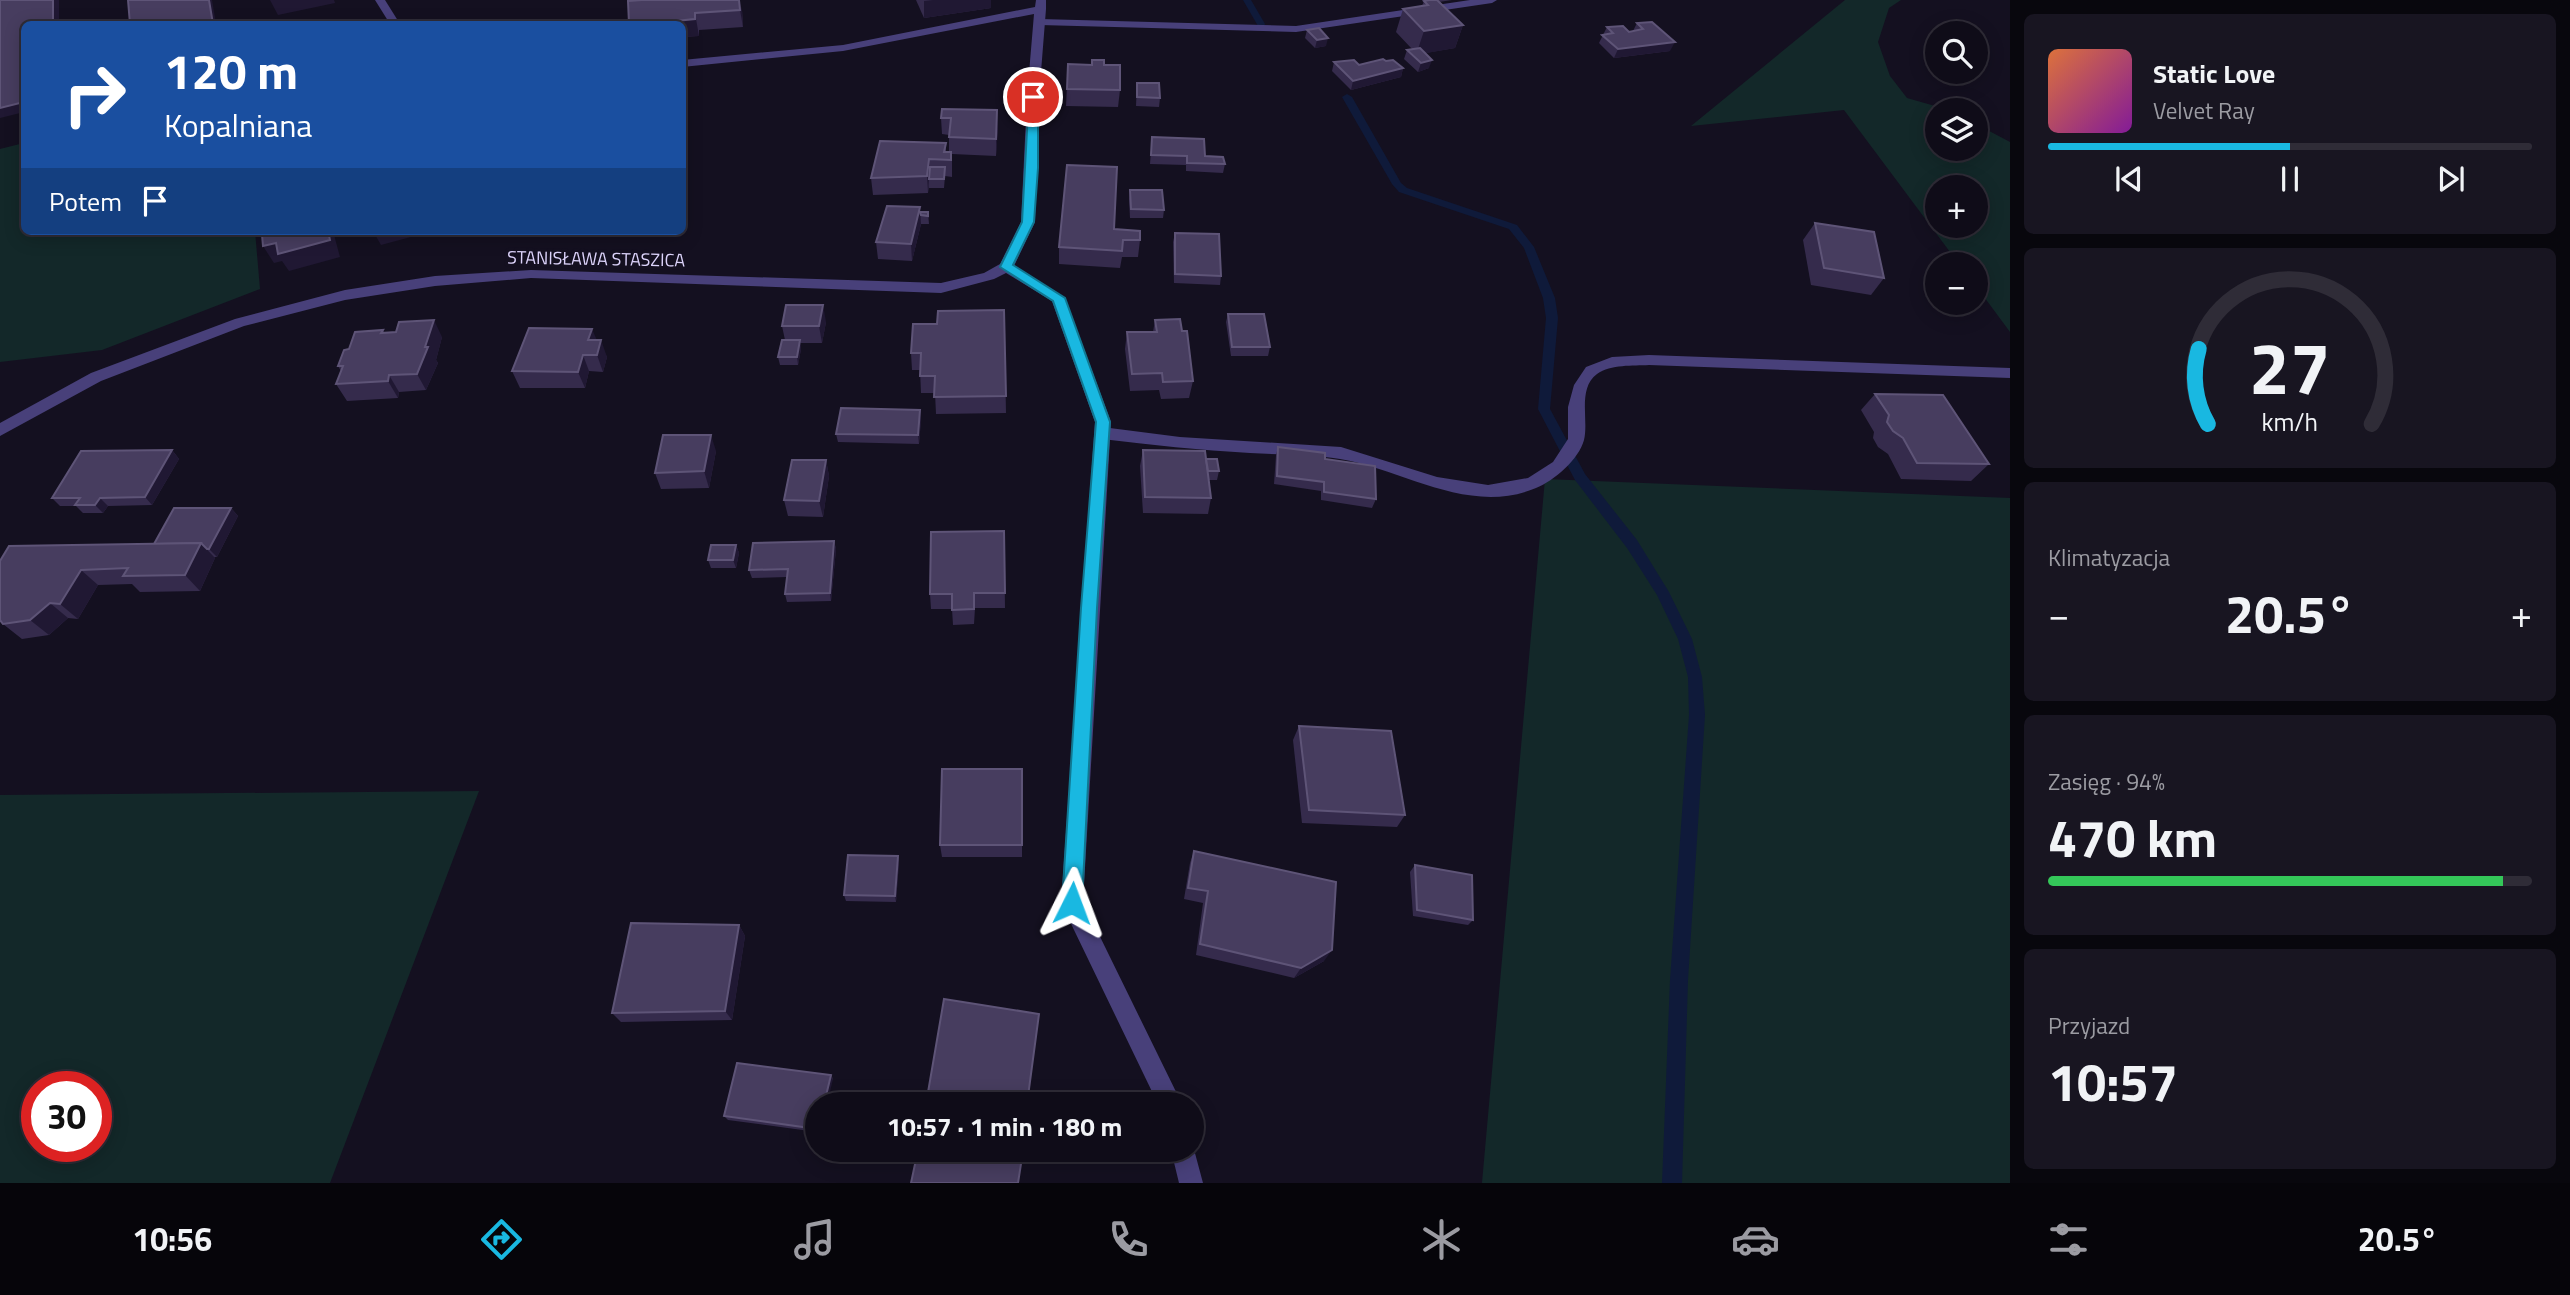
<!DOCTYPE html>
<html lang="pl">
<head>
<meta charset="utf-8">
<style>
  body { margin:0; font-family:"Titillium Web",sans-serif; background:#181521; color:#f1f3f6; height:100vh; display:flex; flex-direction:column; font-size:26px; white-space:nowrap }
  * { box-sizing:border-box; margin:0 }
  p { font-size:23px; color:#9b9ba2 }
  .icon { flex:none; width:38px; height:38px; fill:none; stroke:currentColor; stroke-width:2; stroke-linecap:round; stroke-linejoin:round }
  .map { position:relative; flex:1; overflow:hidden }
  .details { display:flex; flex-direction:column; gap:14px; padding:14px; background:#08070d; width:560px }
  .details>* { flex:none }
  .banner { position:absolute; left:21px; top:21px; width:665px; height:214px; border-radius:10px; box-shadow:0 4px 18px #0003,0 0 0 2px #2f2c37; background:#1a4fa0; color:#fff; overflow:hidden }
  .tools { position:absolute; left:1925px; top:21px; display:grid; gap:14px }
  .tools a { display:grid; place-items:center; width:63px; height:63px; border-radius:50%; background:#0f0c18; box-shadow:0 4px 18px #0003,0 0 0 2px #2f2c37; font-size:35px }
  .speed { position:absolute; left:21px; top:1071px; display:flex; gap:14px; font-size:35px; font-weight:700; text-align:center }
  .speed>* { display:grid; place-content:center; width:91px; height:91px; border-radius:50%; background:#0f0c18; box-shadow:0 4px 18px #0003,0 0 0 2px #2f2c37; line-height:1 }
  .speed .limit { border:10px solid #d22; background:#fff; color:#111 }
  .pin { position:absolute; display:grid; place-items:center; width:60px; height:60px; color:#fff; margin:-30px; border:4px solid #fff; border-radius:50%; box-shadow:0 2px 7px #0007 }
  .me { position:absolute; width:77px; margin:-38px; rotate:3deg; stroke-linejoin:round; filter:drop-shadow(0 0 5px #0008) }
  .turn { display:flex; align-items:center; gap:24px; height:147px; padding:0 28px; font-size:32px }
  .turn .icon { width:91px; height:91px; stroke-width:2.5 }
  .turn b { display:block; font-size:49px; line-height:60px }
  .then { display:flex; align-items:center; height:66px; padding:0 28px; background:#0003; gap:14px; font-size:26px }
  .big { font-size:52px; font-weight:700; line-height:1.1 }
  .details .tile { flex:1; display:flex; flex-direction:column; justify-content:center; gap:10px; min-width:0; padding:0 24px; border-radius:10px; background:#181521 }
  .details .dial { align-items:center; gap:0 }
  .dial svg { height:182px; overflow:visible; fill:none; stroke:#2f2c37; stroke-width:7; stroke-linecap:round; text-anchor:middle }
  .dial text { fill:#f1f3f6; stroke:none }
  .song { display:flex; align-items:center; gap:21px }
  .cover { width:84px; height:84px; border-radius:10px; background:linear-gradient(135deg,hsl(20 70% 55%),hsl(290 70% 35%)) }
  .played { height:7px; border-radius:4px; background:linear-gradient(90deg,#19b8e1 50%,#2f2c37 50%) }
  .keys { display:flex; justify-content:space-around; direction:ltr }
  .heat { display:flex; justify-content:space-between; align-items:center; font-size:38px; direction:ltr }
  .charge { height:10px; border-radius:5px; background:linear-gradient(90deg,#34c759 94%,#2f2c37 0) }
  .trip { position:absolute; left:805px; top:1092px; width:399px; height:70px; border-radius:35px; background:#0f0c18; box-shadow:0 4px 18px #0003,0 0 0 2px #2f2c37; font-weight:700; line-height:70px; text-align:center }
  .tab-bar { display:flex; height:112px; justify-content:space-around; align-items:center; background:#06050a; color:#9b9ba2 }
  .tab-bar .icon { width:49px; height:49px }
  .tab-bar .on { color:#19b8e1 }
  .tab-bar b { font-size:32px; color:#f1f3f6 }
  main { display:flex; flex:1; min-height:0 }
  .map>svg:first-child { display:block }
</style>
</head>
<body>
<main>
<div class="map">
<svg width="2010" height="1183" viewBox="0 0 2010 1183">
  <rect width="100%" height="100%" fill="#141020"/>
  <g fill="#132829" fill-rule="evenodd">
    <path d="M1845,0H1901L1889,8L1878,42L1890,76L1907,98L1949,110H1937V149H1976V124L2010,142V332L1976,286V264H1959L1844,110L1691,126ZM1937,187H1976V226H1937Z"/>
    <path d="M24,143V231H255L260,289L102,350L0,362V149Z"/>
    <path d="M1545,479L2010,498V1183H1482Z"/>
    <path d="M479,791L330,1183H0V795ZM37,1087H96V1146H37Z"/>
  </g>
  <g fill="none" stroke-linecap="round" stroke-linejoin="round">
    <g fill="#0f1a3a" fill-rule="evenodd">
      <path d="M1243,0H1251L1265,24L1264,26H1258Z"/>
      <path d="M1347,94L1352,97L1401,183L1407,188L1517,225L1534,247L1555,298L1558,318L1550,409L1585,474L1637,540L1669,592L1692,639L1702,677L1705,715L1688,980L1682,1183H1662L1670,980L1689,715L1688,677L1678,639L1657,595L1627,548L1575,480L1538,409L1546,318L1543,298L1524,248L1509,229L1399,192L1392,184L1342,97Z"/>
    </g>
    <g fill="#48407a" fill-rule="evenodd">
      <path d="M1470,0H1497L1492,3L1296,32L1040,25L1034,22L1040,19L1296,26Z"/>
      <path d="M1649,355L2010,368V378L1649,365C1633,366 1611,364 1597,374C1577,389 1589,420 1584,440C1579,459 1554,481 1536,488C1469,516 1405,470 1340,459C1311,454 1280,455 1250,453C1200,450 1151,445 1102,439L1094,433L1102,427L1180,437L1341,447L1437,477L1488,485L1528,478L1553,462L1568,439V407L1574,385L1586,367L1612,357Z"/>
    </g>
    <g fill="#48407a" fill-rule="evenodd">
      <path d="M375,0H385L400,24H390Z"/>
      <path d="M1036,0H1046V9L1039,97L1035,222L1014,266L1065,298L1111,422L1083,902L1182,1104H1158L1061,903L1095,422L1052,301L1006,273L994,279L941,293L531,278L435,286L345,300L244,326L101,381L0,436V423L91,373L235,319L345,290L435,276L531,270L941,283L984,273L1000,264L1021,222L1027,97L1034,14L843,51L682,67V60L843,45L1035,7Z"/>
      <path d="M1192,1142L1203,1183H1179L1171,1150H1192Z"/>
    </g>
  </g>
  <g fill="#352b4c">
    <path d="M916,0H991V8L924,18Z"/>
    <path d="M1427,0H1452L1439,2L1463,25L1455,48L1425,53L1429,68L1418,72L1404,59L1407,50L1412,49L1396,32L1403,9L1422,6L1424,1Z"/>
    <path d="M628,1L742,10L743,27L699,30V36L682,37V24Z"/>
    <path d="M1637,23L1670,51L1614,58L1599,43L1607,27L1629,32L1633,31Z"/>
    <path d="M1307,30L1326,46L1315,48L1305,38Z"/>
    <path d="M1386,61L1403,68L1401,77L1351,90L1332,71L1334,62L1359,65Z"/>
    <path d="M1068,64L1104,65L1120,90L1118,107L1066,106Z"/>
    <path d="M1137,83L1160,98L1159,107L1136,106Z"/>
    <path d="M942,109L998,127L996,156L952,154V177L945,176L944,188H929V185L928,193L873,195L871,178L946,143V152H949V135L942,134L941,118Z"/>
    <path d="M1152,137L1225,164L1223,173L1186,171V165L1150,164Z"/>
    <path d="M1130,190L1164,210L1163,218H1130L1129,199Z"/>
    <path d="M920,207V212H928L929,224H921L912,261L878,259L876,242Z"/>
    <path d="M1815,223L1884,278L1871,295L1811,285L1803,240Z"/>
    <path d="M1114,229L1140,240L1138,257H1122L1120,268L1059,264V247Z"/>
    <path d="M1175,233L1221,276L1220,285L1174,283L1173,242Z"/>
    <path d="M1004,310L1006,413L936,414L935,393H921L920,370H912L911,353L937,324Z"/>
    <path d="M1228,314L1270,347L1268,356H1231L1226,322Z"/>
    <path d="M1155,320L1193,381L1189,398L1161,399L1159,390L1130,391L1125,349L1127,332H1153Z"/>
    <path d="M826,322L822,343H800L801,349L798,365H780L778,357L785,340L782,326Z"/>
    <path d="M383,330L385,333L442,337L436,360L438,363L426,390L399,392L398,398L347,401L336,384L341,371L338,366L349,349Z"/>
    <path d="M597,340L607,357L603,372L589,371L585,388H520L512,371Z"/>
    <path d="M1875,394L1989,464L1971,481L1901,479L1888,454L1878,447L1873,438L1874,432L1861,410Z"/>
    <path d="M921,419L919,444L838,442L836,434Z"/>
    <path d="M1278,447L1325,459L1376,499L1372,508L1321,500V491L1274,484L1276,455Z"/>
    <path d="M172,450L179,459L152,505L108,506L103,513H83L76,506H60L52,498Z"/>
    <path d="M1143,450L1206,459L1219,471L1217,480H1209L1211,498L1208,514L1143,513L1140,466Z"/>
    <path d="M716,451L709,488L661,489L655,473Z"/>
    <path d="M826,460L829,476L823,517L788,516L784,500Z"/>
    <path d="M231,508L238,516L217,557H214L215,558L200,591L140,592L132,584L98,585L78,619L68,618L49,635L22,639L3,624L0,561L154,544Z"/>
    <path d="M1004,531L1005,608H975L974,624L953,625L952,609H931L930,594Z"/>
    <path d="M834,541L836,549L831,601L787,602L785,594L787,577L752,578L749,570Z"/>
    <path d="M736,545L739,553L736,568H711L708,560Z"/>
    <path d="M1299,726L1405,815L1397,827L1302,823L1293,740Z"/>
    <path d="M1022,769V857H942L940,845Z"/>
    <path d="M1194,851L1324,961L1294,978L1196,955L1203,903L1184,899L1190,863Z"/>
    <path d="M898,856L899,862L896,902L846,901L844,895Z"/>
    <path d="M1415,865L1473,920L1468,925L1413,916L1410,872Z"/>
    <path d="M739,925L745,936L732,1020L621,1022L612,1013Z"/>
    <path d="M831,1075L833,1079L817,1104V1132L728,1120L724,1116Z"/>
    <path d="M918,1150H1022L1018,1183Z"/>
  </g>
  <g fill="#201833">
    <rect x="53" y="0" width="6" height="24"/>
    <path d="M209,0H212L216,24H213Z"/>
    <path d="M270,0H334L335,3L278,15Z"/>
    <path d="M739,0L742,10L743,27L740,10Z"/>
    <path d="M933,0H991V8L924,18V1Z"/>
    <path d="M695,13L699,36L682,37V24H645Z"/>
    <path d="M1463,25L1455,48L1416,55L1424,31Z"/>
    <path d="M1328,38L1326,46L1315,48L1317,40Z"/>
    <path d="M1675,42L1670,51L1614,58L1618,49Z"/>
    <path d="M1432,60L1429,68L1418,72L1421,63Z"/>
    <path d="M1403,68L1401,77L1351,90L1353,81Z"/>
    <path d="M24,102V112L0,118V108Z"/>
    <path d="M997,110L998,127L996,156V139Z"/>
    <path d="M929,159L930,176L929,179L928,193L927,176Z"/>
    <path d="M920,207L921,224L912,261L911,244Z"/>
    <path d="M328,231H333L340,257L289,271L282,261L274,263L263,246Z"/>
    <path d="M373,231H433L381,245Z"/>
    <path d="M823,305L826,322L822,343L819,326Z"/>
    <path d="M434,320L442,337L436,360L438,363L426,390L417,374Z"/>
    <path d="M592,329L599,345L588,340Z"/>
    <path d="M601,340L607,357L603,372L597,355Z"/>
    <path d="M800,340L801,349L798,365L797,357Z"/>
    <path d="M583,355L589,371L585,388L578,372Z"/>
    <path d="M389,375L399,392L398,398L388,381Z"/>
    <path d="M920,410L921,419L919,444L918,435Z"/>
    <path d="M711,435L716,451L709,488L704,471Z"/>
    <path d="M172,450L179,459L152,505L145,497Z"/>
    <path d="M826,460L829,476L823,517L819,501Z"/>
    <path d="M100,498L108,506L103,513L95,505Z"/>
    <path d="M231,508L238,516L217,557L209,549Z"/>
    <path d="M834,541L836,549L831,601L830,593Z"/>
    <path d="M201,543L215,558L200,591L185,575Z"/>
    <path d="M736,545L739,553L736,568L733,560Z"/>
    <path d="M81,570L98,585L78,619L60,604Z"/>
    <path d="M50,603L68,618L49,635L30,620Z"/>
    <path d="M898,856L899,862L896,902L895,896Z"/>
    <path d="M739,925L745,936L732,1020L725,1011Z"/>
    <path d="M1332,950L1324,961L1294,978L1301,968Z"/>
    <path d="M831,1075L833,1079L827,1104H824Z"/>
  </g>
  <g fill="#473d5f" stroke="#5e5477" stroke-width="2">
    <path d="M0,0H53V24H24V102L0,108Z"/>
    <path d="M128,0H209L213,24H130Z"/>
    <path d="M642,0H739L740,10L695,13V19L645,24H629L628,1Z"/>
    <path d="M1429,0H1437L1463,25L1424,31L1403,9L1428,5L1424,1Z"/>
    <path d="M1652,22L1675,42L1618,49L1602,35L1613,33L1607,27L1623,26L1629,32L1643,29L1637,23Z"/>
    <path d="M1319,28L1328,38L1317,40L1307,30Z"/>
    <path d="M1420,48L1432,60L1421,63L1407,50Z"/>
    <path d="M1383,59L1386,61L1393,60L1403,68L1353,81L1334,62L1354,60L1359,65Z"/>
    <path d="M1092,60H1104V65H1120V90L1067,89L1068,64L1092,65Z"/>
    <path d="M1137,83H1159L1160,98L1137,97Z"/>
    <path d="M942,109L997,110L996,139L949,137L951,118H941Z"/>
    <path d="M1152,137L1204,139L1205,156L1223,157L1225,164L1187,163V156L1151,155Z"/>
    <path d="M880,141L946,143L944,152H951V160L929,159L927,176L871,178Z"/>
    <path d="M1067,165L1117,167L1114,229L1140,231V240H1123L1122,251L1059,247Z"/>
    <path d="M930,167H945L944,179H929Z"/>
    <path d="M1130,190H1162L1164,210L1131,209Z"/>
    <path d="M887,206L920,207L911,244L876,242Z"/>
    <path d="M920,212H928V216L921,215Z"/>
    <path d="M1815,223L1874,232L1884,278L1824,268Z"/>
    <path d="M264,231H274V232L265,234Z"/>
    <path d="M274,231H328L330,240L278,254L276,243L263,246L262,235Z"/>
    <path d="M1175,233L1219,234L1221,276L1175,274Z"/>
    <path d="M786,305H823L819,326H782Z"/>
    <path d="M1004,310L1006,396L934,397L935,376H920L921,353H911L913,324H937L938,311Z"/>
    <path d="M1228,314H1264L1270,347H1232Z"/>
    <path d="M1180,319L1182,331H1187L1193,381L1163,382L1162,373L1132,374L1127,332H1157L1155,320Z"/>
    <path d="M434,320L425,347H428L417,374L389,375L388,381L336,384L343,366H338L344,350L349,349L355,332L383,330L381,333L396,332L399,322Z"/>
    <path d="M529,328L592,329L588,340H601L597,355H583L578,372L512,371Z"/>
    <path d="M782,340H800L797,357H778Z"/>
    <path d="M1875,394L1943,395L1989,464L1917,463L1903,438L1893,431L1887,422L1889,415Z"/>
    <path d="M841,408L920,410L918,435L836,434Z"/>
    <path d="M663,435H711L704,471L655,473Z"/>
    <path d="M1278,447L1325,453V459L1375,466L1376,499L1324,492V482L1277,476Z"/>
    <path d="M172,450L145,497L100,498L95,505H75L80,498H52L81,451Z"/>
    <path d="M1143,450L1205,451L1211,498L1145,497Z"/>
    <path d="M1206,459H1217L1219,471H1208Z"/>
    <path d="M792,460H826L819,501L784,500Z"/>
    <path d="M174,508H231L209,549H207L201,543L154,544Z"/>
    <path d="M1004,531L1005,593H974V609L952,610V594H930L931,532Z"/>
    <path d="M834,541L830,593L785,594L788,569L749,570L753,543Z"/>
    <path d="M201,543L185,575L123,576L128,568L81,570L60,604L50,603L30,620L3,624L0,620V561L9,546Z"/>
    <path d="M711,545H736L733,560H708Z"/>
    <path d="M1299,726L1391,731L1405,815L1309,810Z"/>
    <path d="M942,769H1022V845H940Z"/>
    <path d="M1194,851L1336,882L1332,950L1301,968L1200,944L1208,891L1188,888Z"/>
    <path d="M848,855L898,856L895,896L844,895Z"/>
    <path d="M1415,865L1472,875L1473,920L1417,910Z"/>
    <path d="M631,923L739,925L725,1011L612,1013Z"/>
    <path d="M944,999L1039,1014L1027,1104H926Z"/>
    <path d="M737,1063L831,1075L824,1104H817V1129L724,1116Z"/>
    <path d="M918,1150H949L1019,1160L1021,1164L1018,1183H911Z"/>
    <path d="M971,1150H1022L1021,1157Z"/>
  </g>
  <path fill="#19b8e1" stroke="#107892" stroke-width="2" d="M1029,94L1038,97V168L1034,222L1013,265L1065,298L1110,422L1097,608L1082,903L1079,909L1072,912L1065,909L1062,903L1081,608L1096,422L1053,301L1000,267L1022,222Z"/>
  <g text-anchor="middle" stroke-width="7" stroke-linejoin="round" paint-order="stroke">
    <g font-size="18" fill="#dcd3fa" stroke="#141020">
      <text transform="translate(596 259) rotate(1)" y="6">STANISŁAWA STASZICA</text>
    </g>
  </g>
</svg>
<div class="tools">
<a><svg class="icon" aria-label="search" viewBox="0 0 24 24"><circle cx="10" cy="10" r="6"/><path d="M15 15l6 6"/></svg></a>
<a><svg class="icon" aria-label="layers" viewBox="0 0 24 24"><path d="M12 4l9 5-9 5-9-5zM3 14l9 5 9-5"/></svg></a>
<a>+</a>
<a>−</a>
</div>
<div class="speed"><div class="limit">30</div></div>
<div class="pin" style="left:1033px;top:97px;background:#d93025"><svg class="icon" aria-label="arrive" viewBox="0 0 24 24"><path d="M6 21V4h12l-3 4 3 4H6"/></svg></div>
<svg class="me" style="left:1072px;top:903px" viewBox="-20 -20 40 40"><path d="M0-17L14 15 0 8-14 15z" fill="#19b8e1" stroke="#fff" stroke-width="4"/></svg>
<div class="trip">10:57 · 1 min · 180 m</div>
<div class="banner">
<div class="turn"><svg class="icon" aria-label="right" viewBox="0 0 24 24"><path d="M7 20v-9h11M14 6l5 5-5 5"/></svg><div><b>120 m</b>Kopalniana</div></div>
<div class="then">Potem<svg class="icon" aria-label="arrive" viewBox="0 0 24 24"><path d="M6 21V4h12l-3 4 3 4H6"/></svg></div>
</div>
</div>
<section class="details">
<div class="tile">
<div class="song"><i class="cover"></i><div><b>Static Love</b><p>Velvet Ray</p></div></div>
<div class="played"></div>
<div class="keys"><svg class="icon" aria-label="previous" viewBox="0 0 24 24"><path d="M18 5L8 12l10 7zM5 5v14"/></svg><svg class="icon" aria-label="pause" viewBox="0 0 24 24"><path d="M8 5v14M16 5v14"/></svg><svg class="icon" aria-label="next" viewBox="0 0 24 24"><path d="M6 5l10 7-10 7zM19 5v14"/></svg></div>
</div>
<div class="tile dial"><svg viewBox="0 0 100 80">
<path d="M14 69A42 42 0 1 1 86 69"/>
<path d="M14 69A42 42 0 0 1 10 36" stroke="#19b8e1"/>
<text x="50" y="56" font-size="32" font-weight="700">27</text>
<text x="50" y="72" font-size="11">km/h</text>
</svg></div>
<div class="tile"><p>Klimatyzacja</p>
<div class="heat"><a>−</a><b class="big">20.5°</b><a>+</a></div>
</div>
<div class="tile"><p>Zasięg · 94%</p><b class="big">470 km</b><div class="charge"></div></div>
<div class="tile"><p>Przyjazd</p><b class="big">10:57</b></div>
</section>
</main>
<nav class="tab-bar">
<b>10:56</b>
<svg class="icon on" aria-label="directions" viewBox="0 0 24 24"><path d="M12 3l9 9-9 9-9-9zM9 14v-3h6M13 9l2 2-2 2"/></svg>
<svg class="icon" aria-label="music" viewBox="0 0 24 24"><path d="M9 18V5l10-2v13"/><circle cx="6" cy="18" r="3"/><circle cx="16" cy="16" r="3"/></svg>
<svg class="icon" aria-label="phone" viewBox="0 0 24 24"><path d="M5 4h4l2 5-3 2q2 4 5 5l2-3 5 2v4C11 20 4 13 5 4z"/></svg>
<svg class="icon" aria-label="climate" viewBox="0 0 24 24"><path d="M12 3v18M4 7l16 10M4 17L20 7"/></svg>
<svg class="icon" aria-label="car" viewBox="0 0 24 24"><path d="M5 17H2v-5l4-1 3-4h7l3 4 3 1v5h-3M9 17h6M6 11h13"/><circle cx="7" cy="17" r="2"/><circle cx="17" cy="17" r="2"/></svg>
<svg class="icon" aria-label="filters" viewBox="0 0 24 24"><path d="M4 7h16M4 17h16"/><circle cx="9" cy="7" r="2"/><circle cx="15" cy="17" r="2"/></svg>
<b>20.5°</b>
</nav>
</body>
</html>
